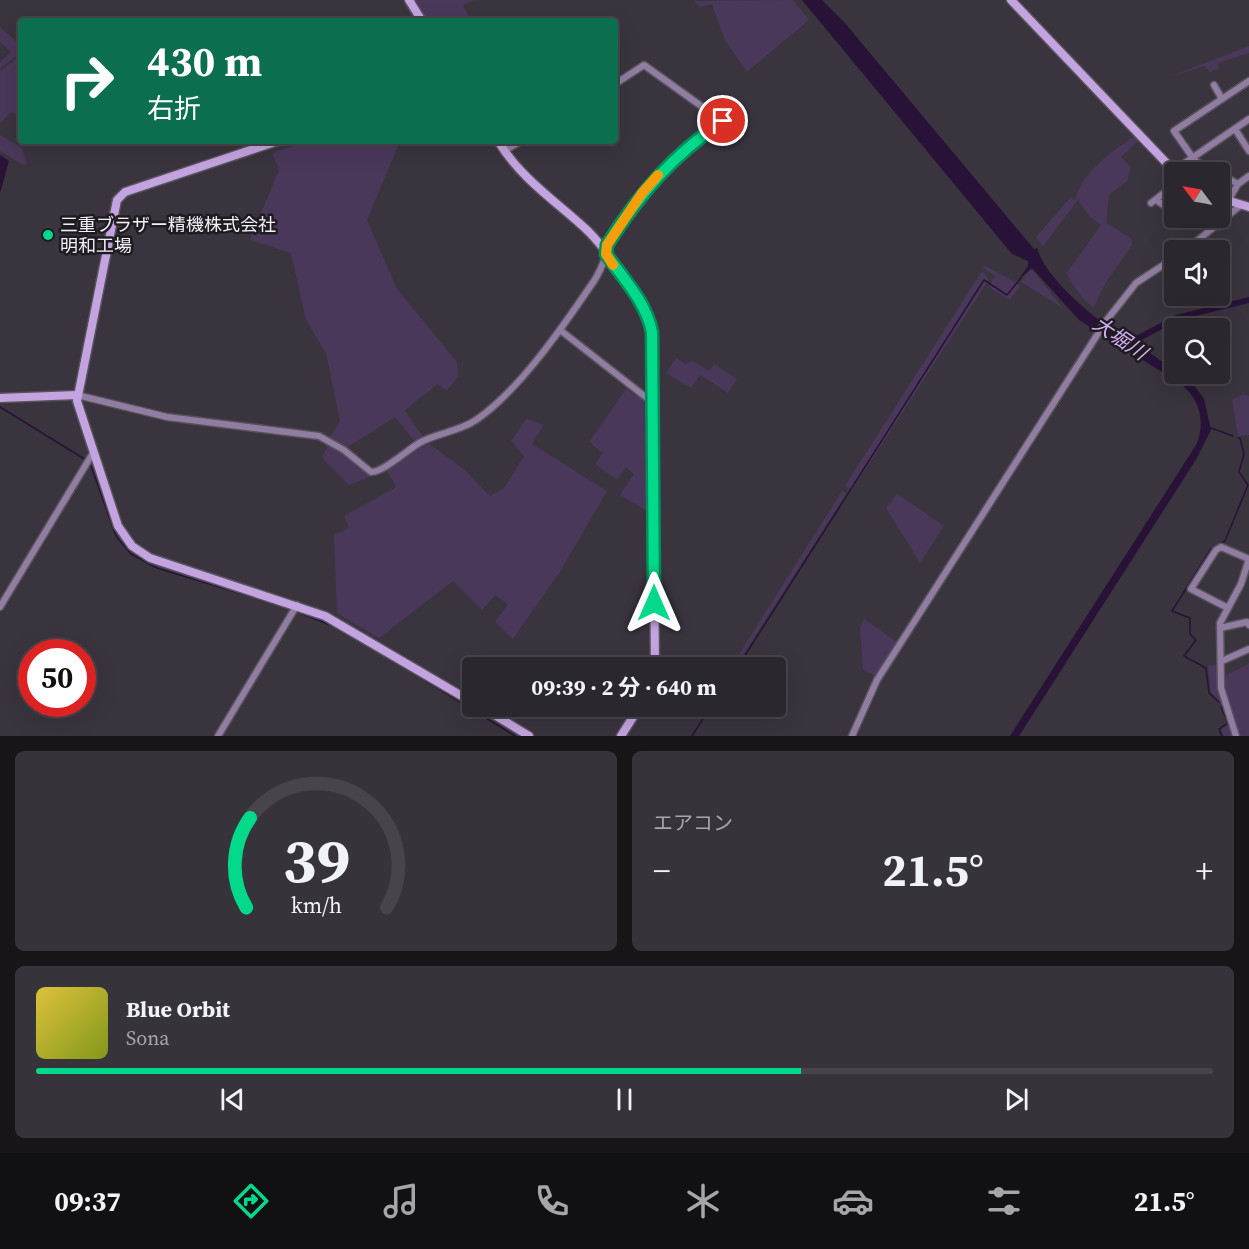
<!DOCTYPE html>
<html lang="ja">
<head>
<meta charset="utf-8">
<style>
  body { margin:0; font-family:"Source Serif 4","Noto Sans JP",serif; background:#37333a; color:#f1f3f6; height:100vh; display:flex; flex-direction:column; font-size:22px; white-space:nowrap }
  * { box-sizing:border-box; margin:0 }
  p { font-size:20px; color:#a6a5aa }
  .icon { flex:none; width:33px; height:33px; fill:none; stroke:currentColor; stroke-width:2; stroke-linecap:round; stroke-linejoin:round }
  .map { position:relative; height:736px; overflow:hidden }
  .drawer { display:flex; flex-direction:column; gap:15px; padding:15px; background:#181519; flex:1 }
  .drawer>* { flex:none }
  .hud { position:absolute; left:18px; top:18px; width:600px; height:126px; border-radius:6px; box-shadow:0 6px 24px #0002,0 0 0 2px #47444a; background:#0b6e4f; color:#fff; overflow:hidden }
  .needle { width:39px; rotate:302deg }
  .tools { position:absolute; left:1164px; top:162px; display:grid; gap:12px }
  .tools a { display:grid; place-items:center; width:66px; height:66px; border-radius:6px; background:#2b272e; box-shadow:0 6px 24px #0002,0 0 0 2px #47444a; font-size:30px }
  .speed { position:absolute; left:18px; top:639px; display:flex; gap:12px; font-size:30px; font-weight:700; text-align:center }
  .speed>* { display:grid; place-content:center; width:78px; height:78px; border-radius:50%; background:#2b272e; box-shadow:0 6px 24px #0002,0 0 0 2px #47444a; line-height:1 }
  .speed .limit { border:9px solid #d22; background:#fff; color:#111 }
  .pin { position:absolute; display:grid; place-items:center; width:51px; height:51px; color:#fff; margin:-26px; border:3px solid #fff; border-radius:50%; box-shadow:0 2px 6px #0007 }
  .me { position:absolute; width:66px; margin:-33px; rotate:0deg; stroke-linejoin:round; filter:drop-shadow(0 0 4px #0008) }
  .turn { display:flex; align-items:center; gap:21px; height:126px; padding:0 30px; font-size:27px }
  .turn .icon { width:78px; height:78px; stroke-width:2.5 }
  .turn b { display:block; font-size:42px; line-height:51px }
  .big { font-size:45px; font-weight:700; line-height:1.1 }
  .drawer .card { flex:1; display:flex; flex-direction:column; justify-content:center; gap:9px; min-width:0; padding:0 21px; border-radius:9px; background:#37333a }
  .drawer .dial { align-items:center; gap:0 }
  .dial svg { height:156px; overflow:visible; fill:none; stroke:#47444a; stroke-width:7; stroke-linecap:round; text-anchor:middle }
  .dial text { fill:#f1f3f6; stroke:none }
  .song { display:flex; align-items:center; gap:18px }
  .cover { width:72px; height:72px; border-radius:9px; background:linear-gradient(135deg,hsl(50 70% 55%),hsl(70 70% 35%)) }
  .played { height:6px; border-radius:3px; background:linear-gradient(90deg,#03d98b 65%,#47444a 65%) }
  .keys { display:flex; justify-content:space-around; direction:ltr }
  .heat { display:flex; justify-content:space-between; align-items:center; font-size:33px; direction:ltr }
  .drawer .tiles { flex:1; display:grid; gap:15px; grid-template-columns:1fr 1fr }
  .card:last-child { grid-column:span 2 }
  .trip { position:absolute; left:462px; top:657px; width:324px; height:60px; border-radius:6px; background:#2b272e; box-shadow:0 6px 24px #0002,0 0 0 2px #47444a; font-weight:700; line-height:60px; text-align:center }
  .menu { display:flex; height:96px; justify-content:space-around; align-items:center; background:#111012; color:#a6a5aa }
  .menu .icon { width:42px; height:42px }
  .menu .on { color:#03d98b }
  .menu b { font-size:27px; color:#f1f3f6 }
  .map>svg:first-child { display:block }
</style>
</head>
<body>
<div class="map">
<svg width="1249" height="736" viewBox="0 0 1249 736">
  <rect width="100%" height="100%" fill="#39343e"/>
  <g fill="#4a385a">
    <path d="M413,0H474L463,6L471,21H426Z"/>
    <path d="M793,0L809,20L747,72L725,40L712,4L700,7L694,1Z"/>
    <path d="M0,27L18,43L21,41V52L0,69V62L11,52L0,42Z"/>
    <path d="M1249,46V53L1218,63L1219,68L1210,72L1205,66L1169,77Z"/>
    <path d="M21,55V114L10,113L0,123V71Z"/>
    <path d="M0,135L22,148L27,164L23,165L0,151Z"/>
    <path d="M1134,136L1138,141L1121,157L1131,168L1127,181L1109,195L1106,223L1131,238L1132,245L1105,284L1093,308L1082,297L1066,274L1101,225L1090,217L1078,200L1043,246L1036,237L1071,197L1075,200C1082,171 1111,153 1134,136Z"/>
    <path d="M306,141H400L367,220L397,289L457,362L458,376L447,391L438,384L405,410L423,437L415,442L395,417L346,448L344,454L361,470L372,476L349,485L322,458L327,446L335,447L337,441L330,437L340,421L326,353L306,320L291,253L250,240L279,170L272,153Z"/>
    <path d="M986,266L1020,285L1010,300L989,287L995,276L982,267Z"/>
    <path d="M1030,270L1033,271L1063,308L1021,282Z"/>
    <path d="M982,271L989,279L852,490L845,486Z"/>
    <path d="M676,358L685,364L693,361L709,371L714,364L737,379L728,393L700,375L691,388L666,373Z"/>
    <path d="M626,389L650,405L651,514L620,495L634,474L626,467L617,480L595,464L603,453L589,442Z"/>
    <path d="M1243,394L1249,396V435L1238,436L1232,400Z"/>
    <path d="M526,419L544,425L532,444L607,491L561,570L513,639L495,622L508,604L495,595L482,610L453,581L379,638L337,613L334,535L349,528L344,516L396,487L387,471L428,443L464,469L490,496L504,488L524,456L511,441Z"/>
    <path d="M842,491L846,494L735,667H731Z"/>
    <path d="M897,494L944,526L920,563L886,508Z"/>
    <path d="M864,619L898,643L876,676L863,670L860,627Z"/>
    <path d="M1249,663V736H1224L1221,730L1229,724L1220,702L1211,692L1208,666L1218,664L1220,679Z"/>
  </g>
  <g fill="#281238">
    <path d="M802,0H822L844,22L1034,249L1037,248C1044,273 1078,304 1098,319H1103L1130,339L1176,315L1249,297V303L1179,320L1136,343L1174,370V374H1180L1191,381L1204,399L1211,430L1197,458L1019,736H1010L1196,445C1206,422 1200,400 1181,384L1079,320L1032,268L1019,279L1028,266V261L1012,254Z"/>
    <path d="M0,155L9,161L0,193Z"/>
  </g>
  <g fill="none" stroke-linecap="round" stroke-linejoin="round">
    <g stroke="#281238" stroke-width="1.5">
      <path d="M0,407L86,460"/>
      <path d="M1211,428L1233,436"/>
      <path d="M90,463L116,536L131,554L157,568L291,609"/>
      <path d="M295,611L338,628"/>
      <path d="M399,664L515,736"/>
      <path d="M737,668L984,280L1007,295L1021,278"/>
      <path d="M1219,702L1209,693L1206,668L1184,656L1196,640L1190,634V618L1172,611L1211,549L1225,541L1248,485L1239,472L1244,454L1240,438H1238"/>
      <path d="M1221,707L1228,723L1219,729L1222,736"/>
      <path d="M692,736L711,706"/>
    </g>
    <g stroke="#57525b" stroke-width="9">
      <g id="street">
        <path d="M1214,85L1222,99"/>
        <path d="M1235,129L1249,151"/>
        <path d="M504,151L521,141"/>
        <path d="M1216,172L1195,161L1174,131L1249,81"/>
        <path d="M1220,174L1238,184"/>
        <path d="M1174,181L1173,171L1249,119"/>
        <path d="M1156,200L1174,212"/>
        <path d="M1228,201L1238,184L1249,176"/>
        <path d="M1151,203L1174,185"/>
        <path d="M1183,218L1189,222L1195,218"/>
        <path d="M1212,218L1219,226"/>
        <path d="M1186,250L1241,205"/>
        <path d="M560,330L652,402"/>
        <path d="M77,395L167,417L319,436L344,450L371,472C384,472 408,449 421,442C438,433 460,431 476,420C520,390 564,325 594,281C606,263 608,243 621,224C648,182 681,150 722,121L644,65L615,84"/>
        <path d="M0,607L93,453"/>
        <path d="M1228,608L1191,589L1216,550L1221,547L1249,559"/>
        <path d="M1220,628L1247,622L1249,625"/>
        <path d="M1222,661L1249,649"/>
        <path d="M218,736L297,605"/>
        <path d="M852,736L877,680L1106,321L1136,283L1174,258"/>
        <path d="M1236,736L1221,688L1220,623L1241,584L1249,559"/>
      </g>
    </g>
    <g stroke="#57525b" stroke-width="11">
      <g id="secondary">
        <path d="M409,0L422,21"/>
        <path d="M1011,0L1175,172"/>
        <path d="M278,141L125,192L117,200L77,401L118,526L132,546L150,558L325,616L472,702"/>
        <path d="M498,141C521,179 556,201 588,231C608,251 635,292 649,317L652,332L655,668"/>
        <path d="M1220,198L1249,207"/>
        <path d="M0,398L77,395"/>
        <path d="M480,706L529,736"/>
        <path d="M621,736L640,706"/>
      </g>
    </g>
    <use href="#street" stroke="#917da2" stroke-width="6"/>
    <use href="#secondary" stroke="#c4a4e0" stroke-width="8"/>
  </g>
  <g fill="none" stroke-linecap="round" stroke-linejoin="round">
    <g stroke="#028d5a" stroke-width="15">
      <path id="route" d="M654,603L652,332C646,302 623,278 606,254L607,245C640,193 672,156 723,121"/>
    </g>
    <use href="#route" stroke="#03d98b" stroke-width="10"/>
    <path stroke="#f59e0b" stroke-width="10" d="M613,265L606,254L607,245L642,193L658,175"/>
  </g>
  <circle fill="#03d98b" stroke="#1f1c21" stroke-width="2" cx="48" cy="235" r="6"/>
  <g text-anchor="middle" stroke-width="5" stroke-linejoin="round" paint-order="stroke">
    <g font-size="18" fill="#f2eff6" stroke="#1f1c21" text-anchor="start">
      <text x="60" y="231">三重ブラザー精機株式会社<tspan x="60" dy="21">明和工場</tspan></text>
    </g>
    <g font-size="20" font-style="italic" fill="#d5b0f5" stroke="#1f1c21">
      <text transform="translate(1120 338) rotate(34)" y="7">大堀川</text>
    </g>
  </g>
</svg>
<div class="tools">
<a><svg class="needle" viewBox="-14 -14 28 28"><path d="M0-13l5 13h-10z" fill="#e53935"/><path d="M0 13l5-13h-10z" fill="#a6a5aa"/></svg></a>
<a><svg class="icon" aria-label="sound" viewBox="0 0 24 24"><path d="M4 9h4l5-4v14l-5-4H4zM17 9q2 3 0 6"/></svg></a>
<a><svg class="icon" aria-label="search" viewBox="0 0 24 24"><circle cx="10" cy="10" r="6"/><path d="M15 15l6 6"/></svg></a>
</div>
<div class="speed"><div class="limit">50</div></div>
<div class="pin" style="left:723px;top:121px;background:#d93025"><svg class="icon" aria-label="arrive" viewBox="0 0 24 24"><path d="M6 21V4h12l-3 4 3 4H6"/></svg></div>
<svg class="me" style="left:654px;top:603px" viewBox="-20 -20 40 40"><path d="M0-17L14 15 0 8-14 15z" fill="#03d98b" stroke="#fff" stroke-width="4"/></svg>
<div class="trip">09:39 · 2 分 · 640 m</div>
<div class="hud">
<div class="turn"><svg class="icon" aria-label="right" viewBox="0 0 24 24"><path d="M7 20v-9h11M14 6l5 5-5 5"/></svg><div><b>430 m</b>右折</div></div>
</div>
</div>
<section class="drawer">
<div class="tiles">
<div class="card dial"><svg viewBox="0 0 100 80">
<path d="M14 69A42 42 0 1 1 86 69"/>
<path d="M14 69A42 42 0 0 1 16 23" stroke="#03d98b"/>
<text x="50" y="56" font-size="32" font-weight="700">39</text>
<text x="50" y="72" font-size="11">km/h</text>
</svg></div>
<div class="card"><p>エアコン</p>
<div class="heat"><a>−</a><b class="big">21.5°</b><a>+</a></div>
</div>
<div class="card">
<div class="song"><i class="cover"></i><div><b>Blue Orbit</b><p>Sona</p></div></div>
<div class="played"></div>
<div class="keys"><svg class="icon" aria-label="previous" viewBox="0 0 24 24"><path d="M18 5L8 12l10 7zM5 5v14"/></svg><svg class="icon" aria-label="pause" viewBox="0 0 24 24"><path d="M8 5v14M16 5v14"/></svg><svg class="icon" aria-label="next" viewBox="0 0 24 24"><path d="M6 5l10 7-10 7zM19 5v14"/></svg></div>
</div>
</div>
</section>
<nav class="menu">
<b>09:37</b>
<svg class="icon on" aria-label="directions" viewBox="0 0 24 24"><path d="M12 3l9 9-9 9-9-9zM9 14v-3h6M13 9l2 2-2 2"/></svg>
<svg class="icon" aria-label="music" viewBox="0 0 24 24"><path d="M9 18V5l10-2v13"/><circle cx="6" cy="18" r="3"/><circle cx="16" cy="16" r="3"/></svg>
<svg class="icon" aria-label="phone" viewBox="0 0 24 24"><path d="M5 4h4l2 5-3 2q2 4 5 5l2-3 5 2v4C11 20 4 13 5 4z"/></svg>
<svg class="icon" aria-label="climate" viewBox="0 0 24 24"><path d="M12 3v18M4 7l16 10M4 17L20 7"/></svg>
<svg class="icon" aria-label="car" viewBox="0 0 24 24"><path d="M5 17H2v-5l4-1 3-4h7l3 4 3 1v5h-3M9 17h6M6 11h13"/><circle cx="7" cy="17" r="2"/><circle cx="17" cy="17" r="2"/></svg>
<svg class="icon" aria-label="filters" viewBox="0 0 24 24"><path d="M4 7h16M4 17h16"/><circle cx="9" cy="7" r="2"/><circle cx="15" cy="17" r="2"/></svg>
<b>21.5°</b>
</nav>
</body>
</html>
